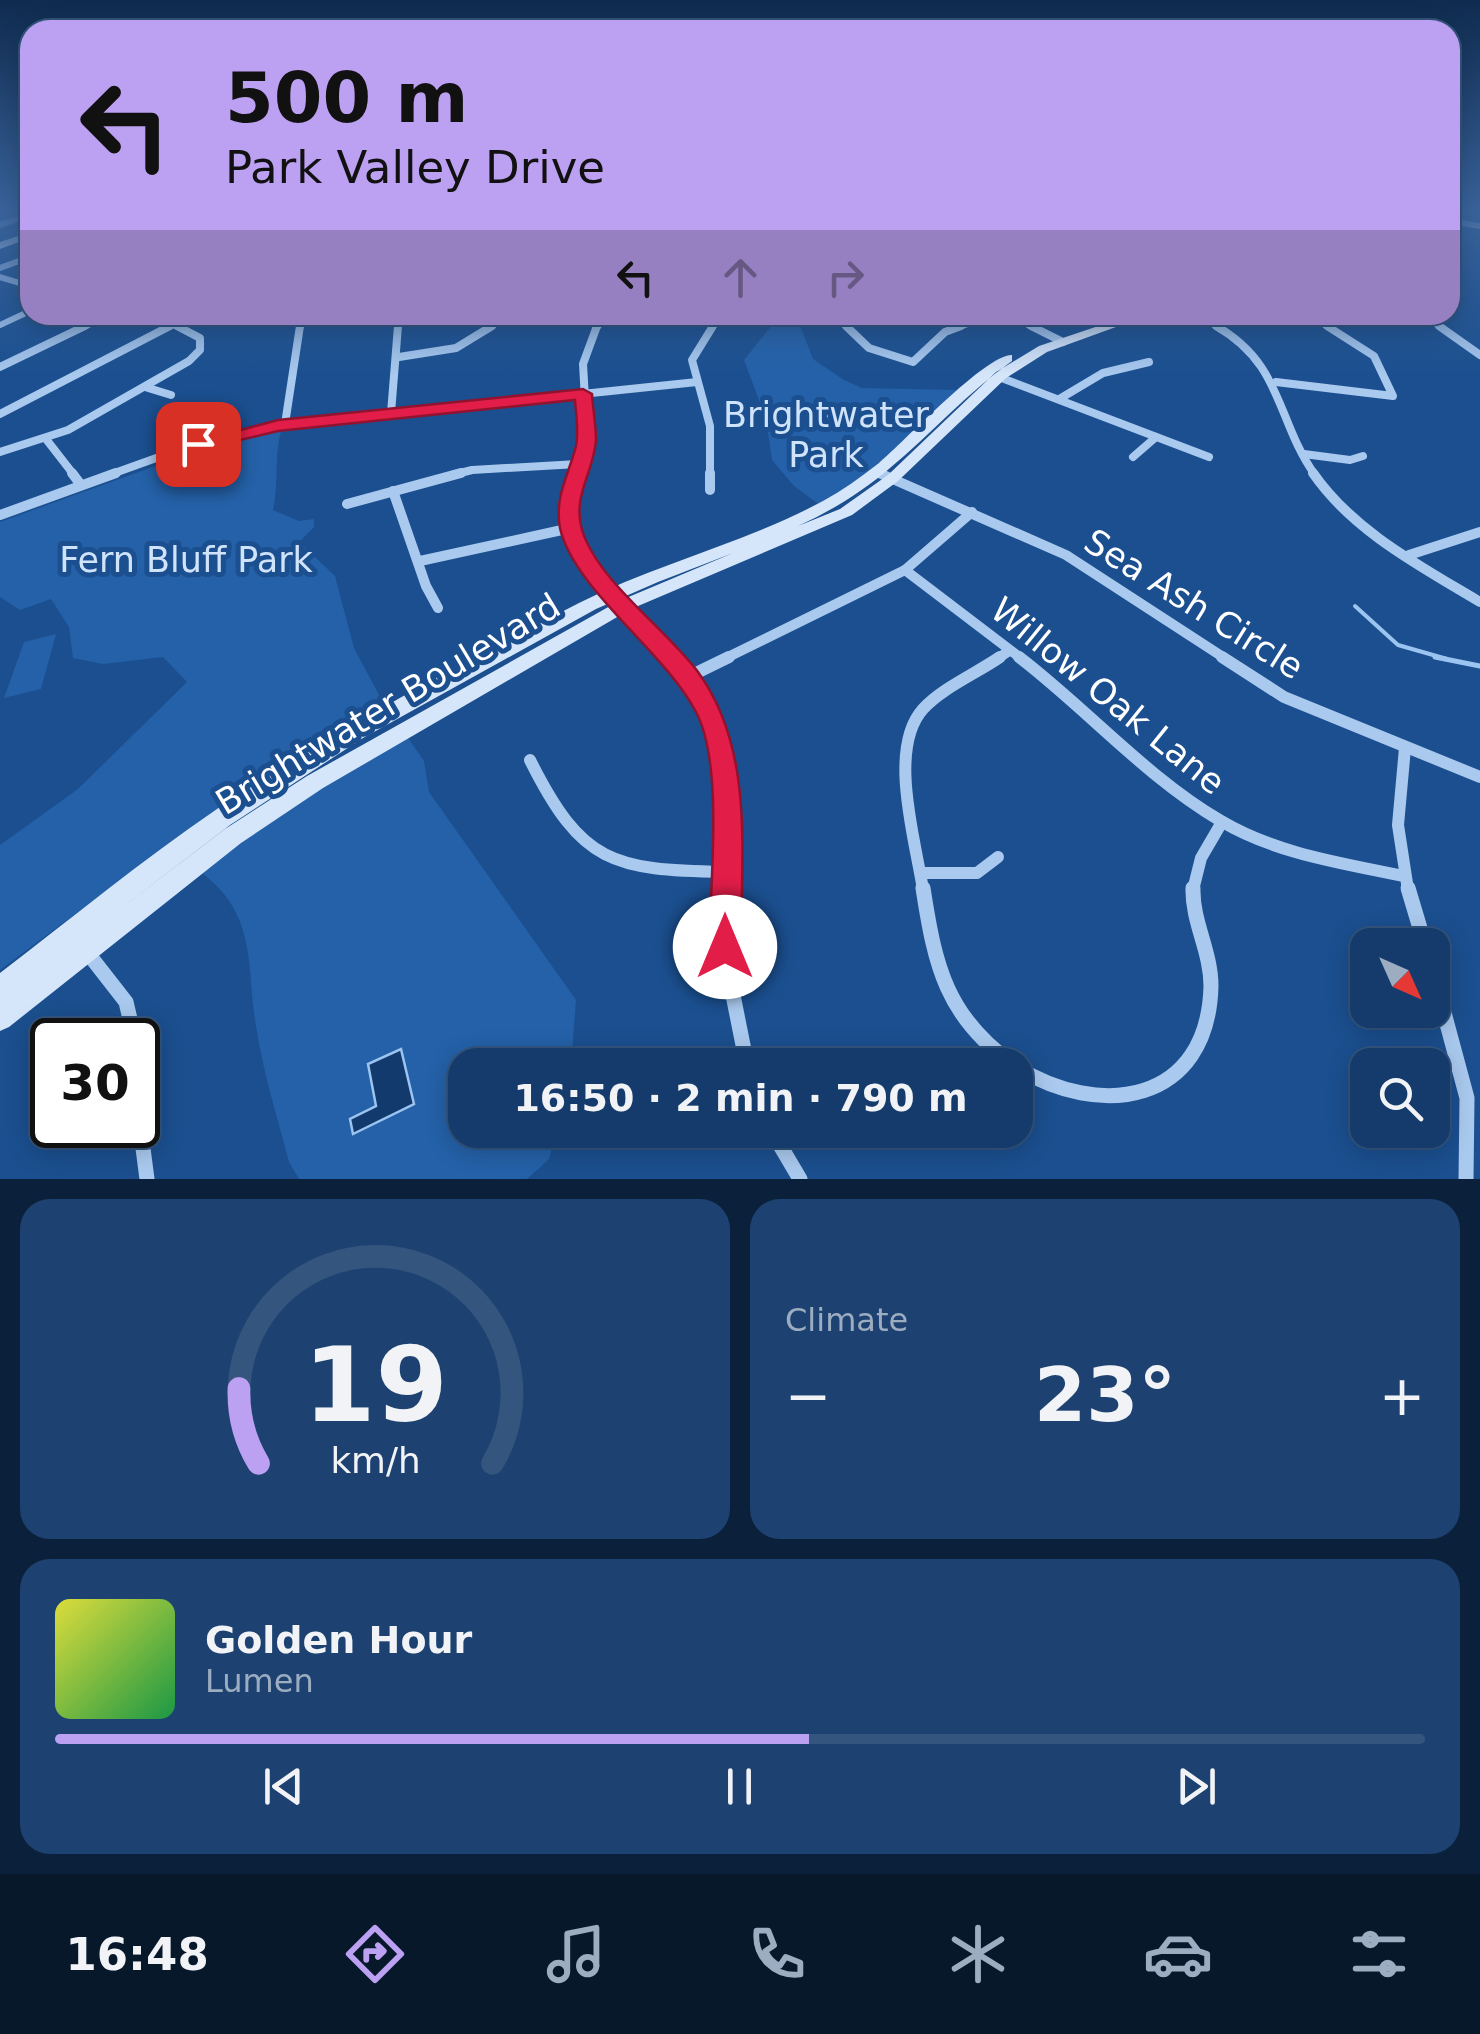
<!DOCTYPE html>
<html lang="en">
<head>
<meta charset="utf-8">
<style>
  body { margin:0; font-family:"DejaVu Sans",sans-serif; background:#1d4271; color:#f1f3f6; height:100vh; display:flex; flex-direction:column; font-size:38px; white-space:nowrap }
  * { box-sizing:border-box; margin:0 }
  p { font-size:32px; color:#9dadc1 }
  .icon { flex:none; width:55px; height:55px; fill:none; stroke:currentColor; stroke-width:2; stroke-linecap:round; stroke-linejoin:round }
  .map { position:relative; height:1179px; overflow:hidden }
  .drawer { display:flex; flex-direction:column; gap:20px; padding:20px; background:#0b203b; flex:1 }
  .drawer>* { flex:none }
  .banner { position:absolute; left:20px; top:20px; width:1440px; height:305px; border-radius:30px; box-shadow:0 5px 25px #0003,0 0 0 2px #33557e; background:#bca0f2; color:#111; overflow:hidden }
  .needle { width:65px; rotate:135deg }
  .fabs { position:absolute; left:1350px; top:928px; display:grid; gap:20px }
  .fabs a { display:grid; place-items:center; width:100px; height:100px; border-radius:20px; background:#143b6b; box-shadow:0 5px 25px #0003,0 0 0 2px #33557e; font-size:50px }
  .speed { position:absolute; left:30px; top:1018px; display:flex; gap:20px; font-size:50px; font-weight:700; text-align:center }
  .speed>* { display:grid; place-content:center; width:130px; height:130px; border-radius:50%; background:#143b6b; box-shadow:0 5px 25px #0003,0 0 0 2px #33557e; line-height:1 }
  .speed .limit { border:5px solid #111; border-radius:15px; background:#fff; color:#111 }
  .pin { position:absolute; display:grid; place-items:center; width:85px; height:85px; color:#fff; margin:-42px; border-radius:20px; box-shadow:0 5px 15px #0006 }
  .me { position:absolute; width:110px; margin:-55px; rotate:0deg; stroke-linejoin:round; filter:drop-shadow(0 0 8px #0008) }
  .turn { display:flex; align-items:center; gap:35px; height:210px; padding:0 40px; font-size:45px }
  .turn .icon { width:130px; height:130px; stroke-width:2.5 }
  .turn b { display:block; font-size:70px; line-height:85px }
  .lanes { display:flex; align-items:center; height:95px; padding:0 40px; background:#0003; justify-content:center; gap:50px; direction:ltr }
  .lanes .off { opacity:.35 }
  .big { font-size:75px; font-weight:800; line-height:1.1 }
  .drawer .widget { flex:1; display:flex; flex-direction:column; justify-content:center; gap:15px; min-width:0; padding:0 35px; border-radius:30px; background:#1d4271 }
  .drawer .dial { align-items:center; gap:0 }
  .dial svg { height:260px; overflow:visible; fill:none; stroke:#33557e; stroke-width:7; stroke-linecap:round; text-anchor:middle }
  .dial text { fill:#f1f3f6; stroke:none }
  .song { display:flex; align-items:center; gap:30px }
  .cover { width:120px; height:120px; border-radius:15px; background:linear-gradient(135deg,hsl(60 70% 55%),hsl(140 70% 35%)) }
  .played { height:10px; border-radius:5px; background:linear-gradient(90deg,#bca0f2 55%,#33557e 55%) }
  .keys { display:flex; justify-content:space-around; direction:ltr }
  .heat { display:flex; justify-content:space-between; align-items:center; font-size:55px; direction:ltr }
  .drawer .tiles { flex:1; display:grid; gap:20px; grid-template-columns:1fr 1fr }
  .widget:last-child { grid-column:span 2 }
  .trip { position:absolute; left:448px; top:1048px; width:585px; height:100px; border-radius:30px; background:#143b6b; box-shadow:0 5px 25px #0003,0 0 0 2px #33557e; font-weight:800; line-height:100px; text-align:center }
  .tabs { display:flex; height:160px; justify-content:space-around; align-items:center; background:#08182b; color:#9dadc1 }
  .tabs .icon { width:70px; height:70px }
  .tabs .on { color:#bca0f2 }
  .tabs b { font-size:45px; color:#f1f3f6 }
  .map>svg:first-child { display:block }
</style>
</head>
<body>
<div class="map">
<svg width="1480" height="1179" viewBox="0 0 1480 1179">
  <rect width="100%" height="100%" fill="#1b4f8f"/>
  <g fill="#2461a8">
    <path d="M770,315H796L813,359L844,380L862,388L958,390L866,476L820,505L794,486L772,460L766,419L744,360L772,325Z"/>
    <path d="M281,431C274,459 279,481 273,510L299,521L314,519V527L299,542L335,576L354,648L386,708C250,786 126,876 0,970V845L78,789L187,682L163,657L103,664L73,658L69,627L51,599L20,610L0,597V522L230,439Z"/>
    <path d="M56,634L41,689L4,698L24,642Z"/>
    <path d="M408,738L424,761L429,792L576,1000L571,1065H465V1130H557L549,1159L527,1179H299L289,1162C278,1119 264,1076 257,1032C245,966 260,915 198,870L262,823Z"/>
  </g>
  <path fill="#123a6d" stroke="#9cc4f0" stroke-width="2.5" d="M401,1049L414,1104L353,1134L350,1119L376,1106L368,1064Z"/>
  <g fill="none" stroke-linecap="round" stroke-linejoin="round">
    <path stroke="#9cc4f0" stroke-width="2.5" d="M797,428L829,415"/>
    <path stroke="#9cc4f0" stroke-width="4" d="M1355,606L1398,645L1447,659"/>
    <path stroke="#9cc4f0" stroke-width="5" d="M1435,657L1480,666"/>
    <g stroke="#a9c9ee" stroke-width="6">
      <path d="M0,225L30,214"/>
      <path d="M0,268L30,257"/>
      <path d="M0,277L30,286"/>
      <path d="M398,315V329"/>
      <path d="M843,315L848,329"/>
      <path d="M1008,315L1036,329"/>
      <path d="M1196,315L1221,329"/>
      <path d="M1309,315L1331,329"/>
      <path d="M1423,315L1443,329"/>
      <path d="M0,325L30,311"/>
      <path d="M174,325L182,329"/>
      <path d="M1219,326L1253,315"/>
      <path d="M80,329L109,315"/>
      <path d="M165,329L192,315"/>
      <path d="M300,329L302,315"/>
      <path d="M489,329L500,315"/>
      <path d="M596,329L608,315"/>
      <path d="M711,329L722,315"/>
      <path d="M954,329L993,315"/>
    </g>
    <g stroke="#a9c9ee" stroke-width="8">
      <path d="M846,326L869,348L913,362L945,332L961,326"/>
      <path d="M1031,326L1063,342"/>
      <path d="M1216,326C1283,364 1276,420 1315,475"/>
      <path d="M1439,326L1480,355"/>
      <path d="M399,357L456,348L492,326"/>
      <path d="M0,367L85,326"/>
      <path d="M999,377L1209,457"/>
      <path d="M1276,382L1393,396L1374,356L1327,326"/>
      <path d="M145,387L171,395"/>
      <path d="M1061,398L1103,373L1149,362"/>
      <path d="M391,413L398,326"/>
      <path d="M0,414L170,326"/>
      <path d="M285,424L300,326"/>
      <path d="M46,439L74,475"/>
      <path d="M0,452L68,430L189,361L200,350V338L177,326"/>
      <path d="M1304,454L1350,460L1363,456"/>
      <path d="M1133,457L1156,437"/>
      <path d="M879,473L885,475"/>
      <path d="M109,475L173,452L278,426L697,382"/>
      <path d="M452,475L472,470L578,464"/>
      <path d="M576,475L587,434L583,364L597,326"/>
      <path d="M710,475V426L692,360L713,326"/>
    </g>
    <g stroke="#a9c9ee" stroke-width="10">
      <path d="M72,473L81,485"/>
      <path d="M577,473C552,561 623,601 673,659"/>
      <path d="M710,473V490"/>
      <path d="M879,473L1066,555L1226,659"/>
      <path d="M1313,473C1353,531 1420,566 1480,602"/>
      <path d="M393,491L426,586L438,608"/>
      <path d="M347,504L461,473"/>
      <path d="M0,515L116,473"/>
      <path d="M1409,555L1480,532"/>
      <path d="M420,561L571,528"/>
      <path d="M905,570L1022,659"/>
      <path d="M724,659L905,570L972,512"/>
      <path d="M997,659L1009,651"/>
    </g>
    <g stroke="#a9c9ee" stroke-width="12">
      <path d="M671,657C731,727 728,803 727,890"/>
      <path d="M1019,657C1087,709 1146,777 1221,821C1277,854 1341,863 1403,876"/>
      <path d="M1222,657L1284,697L1480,777"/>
      <path d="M688,677L729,657"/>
      <path d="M1405,748L1398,825L1408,890"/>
      <path d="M530,760C582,864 613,870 725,872"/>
      <path d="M923,873H977L998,857"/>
      <path d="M923,890C916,842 887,749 923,709C942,688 977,673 1000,657"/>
      <path d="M1193,890L1201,858L1222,822"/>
    </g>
    <g stroke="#a9c9ee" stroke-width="15">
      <path d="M727,888L730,980L747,1065"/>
      <path d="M923,888C935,966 946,1017 1014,1065"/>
      <path d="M1408,888L1425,945"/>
      <path d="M87,952L126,1002L135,1040"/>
      <path d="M1432,968L1467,1098L1466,1179"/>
      <path d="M1015,1066C1100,1120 1208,1104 1211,986C1211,951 1192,922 1193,888"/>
      <path d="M138,1110L147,1179"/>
      <path d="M771,1130L800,1179"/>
    </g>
    <g fill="#d6e6fa" fill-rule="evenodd">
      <path d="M1450,218L1480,223V229L1450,224Z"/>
      <path d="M30,232V238L0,249V242Z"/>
      <path d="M1131,315H1149L1047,352L1006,378L898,481L852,515L631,609L323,788L241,843L9,1027L0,1031V973C72,918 142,860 217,809C333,732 455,666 579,603C658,563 745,543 823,501C843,490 861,477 879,463C904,442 986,354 1012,355V361C968,392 932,433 890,468C862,492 831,511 798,526L840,509L888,475L996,372L1039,346ZM733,553L619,601L307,776L225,829L98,926L230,825L363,738L596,609L658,582Z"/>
    </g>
  </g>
  <linearGradient id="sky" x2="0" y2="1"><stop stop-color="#0f2b4f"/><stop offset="0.56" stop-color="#39639b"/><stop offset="1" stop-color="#39639b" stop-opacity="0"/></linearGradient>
  <rect width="1480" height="376" fill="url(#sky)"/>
  <path fill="#e11d48" stroke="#92132f" stroke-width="2.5" d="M583,389L592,394C593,409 596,425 596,440C594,472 572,496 582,530C598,581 665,628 698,672C755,750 741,855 741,947L737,958L725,963L714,958L709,947C710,885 724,765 696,712C665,652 573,588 560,528C554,497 569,474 576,446C579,432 576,415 575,400L278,431L198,450L188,444L278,420Z"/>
  <g text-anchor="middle" stroke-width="10" stroke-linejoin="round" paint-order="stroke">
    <g font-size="35" fill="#cfe3fa" stroke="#1b4f8f">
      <text x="826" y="427">Brightwater<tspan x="826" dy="40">Park</tspan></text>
      <text x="186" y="572">Fern Bluff Park</text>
    </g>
    <g font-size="35" fill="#fff" stroke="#1b4f8f">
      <text transform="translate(1194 604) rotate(32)" y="12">Sea Ash Circle</text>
      <text transform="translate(1108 696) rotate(39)" y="12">Willow Oak Lane</text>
      <text transform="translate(388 704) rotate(-31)" y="12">Brightwater Boulevard</text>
    </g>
  </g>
</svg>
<div class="fabs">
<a><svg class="needle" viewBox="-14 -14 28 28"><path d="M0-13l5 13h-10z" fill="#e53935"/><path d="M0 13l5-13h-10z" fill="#9dadc1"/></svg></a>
<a><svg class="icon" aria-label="search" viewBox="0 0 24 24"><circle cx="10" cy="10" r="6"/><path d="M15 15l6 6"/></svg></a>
</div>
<div class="speed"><div class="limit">30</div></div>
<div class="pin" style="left:198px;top:444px;background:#d93025"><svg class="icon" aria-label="arrive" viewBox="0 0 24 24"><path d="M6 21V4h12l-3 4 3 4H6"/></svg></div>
<svg class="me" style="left:725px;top:947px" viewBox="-20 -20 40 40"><circle r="19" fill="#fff"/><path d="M0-13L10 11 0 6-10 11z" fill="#e11d48"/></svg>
<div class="trip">16:50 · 2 min · 790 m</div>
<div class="banner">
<div class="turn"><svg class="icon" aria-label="left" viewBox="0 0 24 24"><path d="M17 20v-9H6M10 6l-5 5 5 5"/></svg><div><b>500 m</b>Park Valley Drive</div></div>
<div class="lanes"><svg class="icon" aria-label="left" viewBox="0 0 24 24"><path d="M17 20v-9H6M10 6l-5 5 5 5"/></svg><svg class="icon off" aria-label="ahead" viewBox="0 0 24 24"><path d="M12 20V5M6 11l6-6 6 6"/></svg><svg class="icon off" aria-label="right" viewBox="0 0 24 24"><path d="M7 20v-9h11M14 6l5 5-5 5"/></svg></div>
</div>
</div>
<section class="drawer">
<div class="tiles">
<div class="widget dial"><svg viewBox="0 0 100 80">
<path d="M14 69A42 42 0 1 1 86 69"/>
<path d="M14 69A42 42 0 0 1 8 46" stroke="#bca0f2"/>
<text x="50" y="56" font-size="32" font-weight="700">19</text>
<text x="50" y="72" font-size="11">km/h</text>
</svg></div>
<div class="widget"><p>Climate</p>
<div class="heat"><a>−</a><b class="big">23°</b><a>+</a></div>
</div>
<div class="widget">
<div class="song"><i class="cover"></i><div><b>Golden Hour</b><p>Lumen</p></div></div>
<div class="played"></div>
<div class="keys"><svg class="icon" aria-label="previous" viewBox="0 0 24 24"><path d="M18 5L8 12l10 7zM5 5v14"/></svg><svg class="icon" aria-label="pause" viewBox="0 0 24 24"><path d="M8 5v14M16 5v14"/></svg><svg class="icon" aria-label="next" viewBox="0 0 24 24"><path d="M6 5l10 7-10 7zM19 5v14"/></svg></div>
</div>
</div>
</section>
<nav class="tabs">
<b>16:48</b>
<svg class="icon on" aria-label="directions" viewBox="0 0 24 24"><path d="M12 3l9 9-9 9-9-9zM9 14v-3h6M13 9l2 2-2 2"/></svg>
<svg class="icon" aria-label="music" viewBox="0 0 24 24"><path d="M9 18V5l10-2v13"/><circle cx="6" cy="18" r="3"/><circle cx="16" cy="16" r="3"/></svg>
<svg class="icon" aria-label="phone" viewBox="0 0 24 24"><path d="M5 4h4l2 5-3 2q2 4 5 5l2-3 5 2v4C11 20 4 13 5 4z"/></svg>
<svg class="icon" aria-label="climate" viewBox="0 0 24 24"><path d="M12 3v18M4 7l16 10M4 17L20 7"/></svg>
<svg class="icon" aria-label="car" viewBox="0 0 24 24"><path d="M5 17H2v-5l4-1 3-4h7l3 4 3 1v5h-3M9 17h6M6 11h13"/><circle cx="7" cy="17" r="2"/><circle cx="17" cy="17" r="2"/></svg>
<svg class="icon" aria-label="filters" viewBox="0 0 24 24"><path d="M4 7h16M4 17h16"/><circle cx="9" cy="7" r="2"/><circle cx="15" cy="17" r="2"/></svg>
</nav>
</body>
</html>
